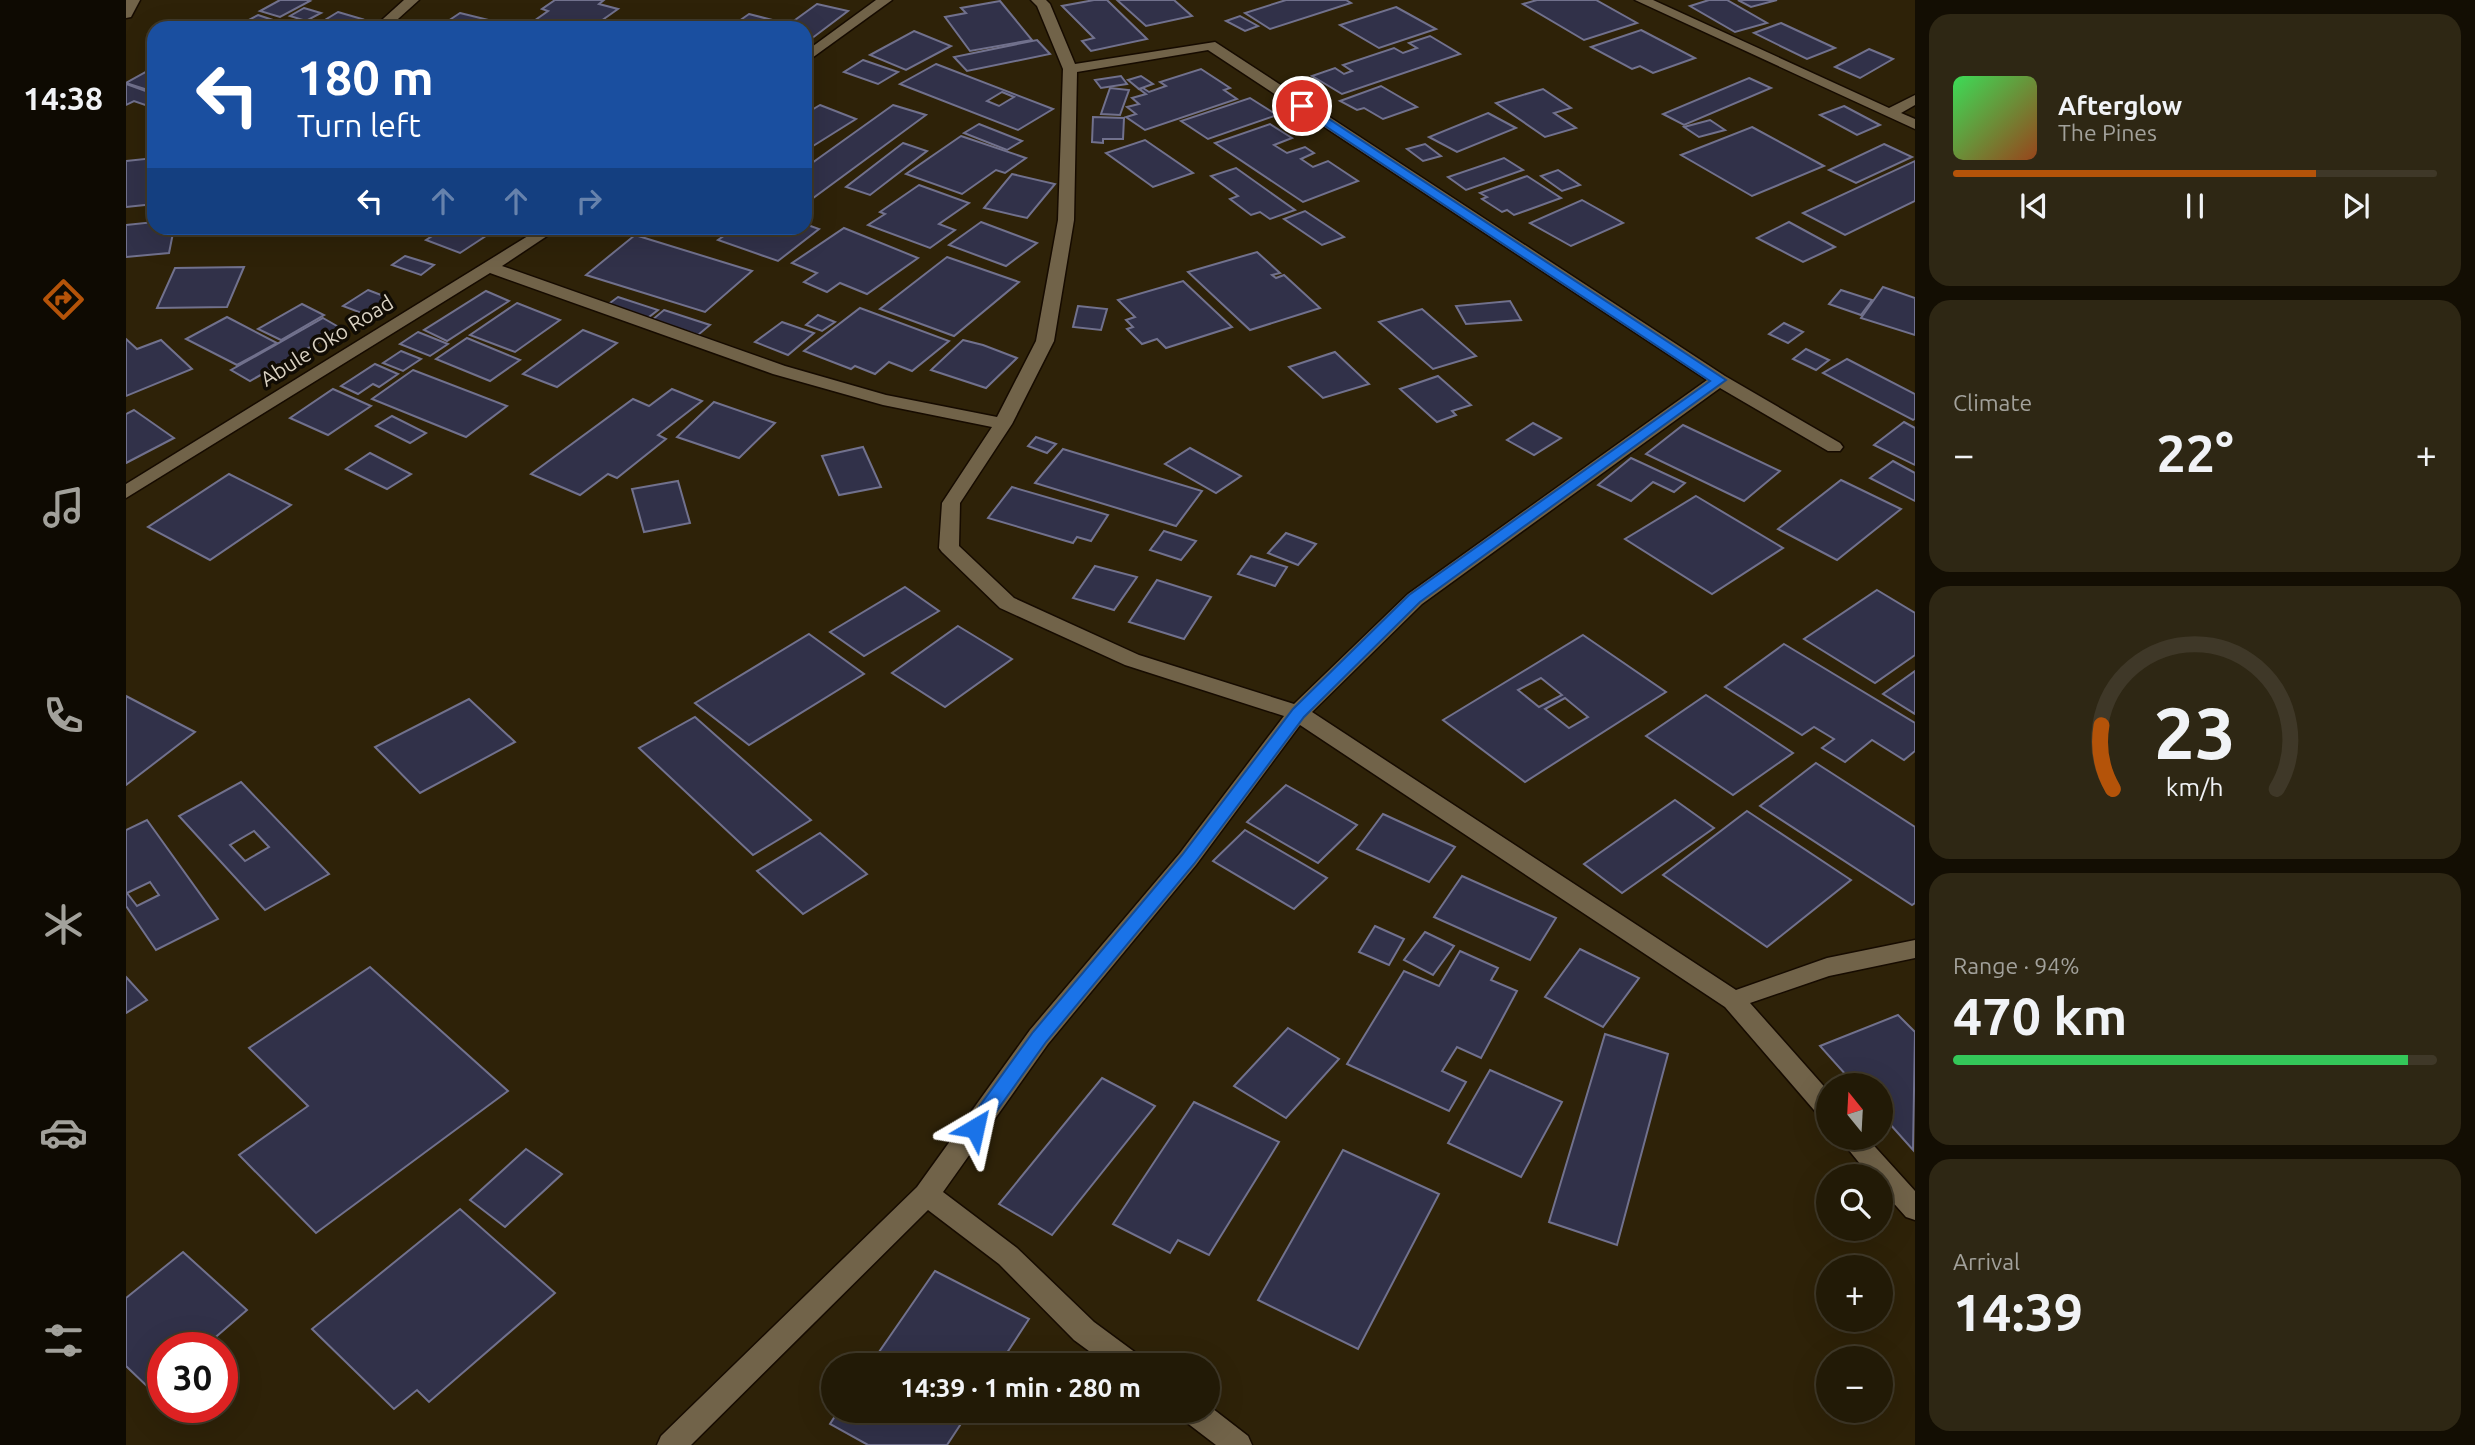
<!DOCTYPE html>
<html lang="en">
<head>
<meta charset="utf-8">
<style>
  body { margin:0; font-family:Ubuntu,sans-serif; background:#2e2714; color:#f1f3f6; height:100vh; display:flex; flex-direction:column; font-size:26px; white-space:nowrap }
  * { box-sizing:border-box; margin:0 }
  p { font-size:23px; color:#a2a19b }
  .icon { flex:none; width:38px; height:38px; fill:none; stroke:currentColor; stroke-width:2; stroke-linecap:round; stroke-linejoin:round }
  .map { position:relative; flex:1; overflow:hidden }
  .sheet { display:flex; flex-direction:column; gap:14px; padding:14px; background:#130e03; width:560px }
  .sheet>* { flex:none }
  .top-card { position:absolute; left:21px; top:21px; width:665px; height:214px; border-radius:21px; box-shadow:0 7px 28px #0002,0 0 0 2px #3f3828; background:#1a4fa0; color:#fff; overflow:hidden }
  .needle { width:46px; rotate:342deg }
  .buttons { position:absolute; left:1690px; top:1073px; display:grid; gap:14px }
  .buttons a { display:grid; place-items:center; width:77px; height:77px; border-radius:50%; background:#221a06; box-shadow:0 7px 28px #0002,0 0 0 2px #3f3828; font-size:35px }
  .speed { position:absolute; left:21px; top:1332px; display:flex; gap:14px; font-size:35px; font-weight:700; text-align:center }
  .speed>* { display:grid; place-content:center; width:91px; height:91px; border-radius:50%; background:#221a06; box-shadow:0 7px 28px #0002,0 0 0 2px #3f3828; line-height:1 }
  .speed .limit { border:10px solid #d22; background:#fff; color:#111 }
  .pin { position:absolute; display:grid; place-items:center; width:60px; height:60px; color:#fff; margin:-30px; border:4px solid #fff; border-radius:50%; box-shadow:0 2px 7px #0007 }
  .me { position:absolute; width:77px; margin:-38px; rotate:36deg; stroke-linejoin:round; filter:drop-shadow(0 0 5px #0008) }
  .turn { display:flex; align-items:center; gap:24px; height:147px; padding:0 35px; font-size:32px }
  .turn .icon { width:91px; height:91px; stroke-width:2.5 }
  .turn b { display:block; font-size:49px; line-height:60px }
  .lanes { display:flex; align-items:center; height:66px; padding:0 35px; background:#0003; justify-content:center; gap:35px; direction:ltr }
  .lanes .off { opacity:.35 }
  .big { font-size:52px; font-weight:700; line-height:1.1 }
  .sheet .widget { flex:1; display:flex; flex-direction:column; justify-content:center; gap:10px; min-width:0; padding:0 24px; border-radius:21px; background:#2e2714 }
  .sheet .dial { align-items:center; gap:0 }
  .dial svg { height:182px; overflow:visible; fill:none; stroke:#3f3828; stroke-width:7; stroke-linecap:round; text-anchor:middle }
  .dial text { fill:#f1f3f6; stroke:none }
  .song { display:flex; align-items:center; gap:21px }
  .cover { width:84px; height:84px; border-radius:10px; background:linear-gradient(135deg,hsl(130 70% 55%),hsl(20 70% 35%)) }
  .played { height:7px; border-radius:4px; background:linear-gradient(90deg,#b45309 75%,#3f3828 75%) }
  .keys { display:flex; justify-content:space-around; direction:ltr }
  .heat { display:flex; justify-content:space-between; align-items:center; font-size:38px; direction:ltr }
  .charge { height:10px; border-radius:5px; background:linear-gradient(90deg,#34c759 94%,#3f3828 0) }
  .trip { position:absolute; left:695px; top:1353px; width:399px; height:70px; border-radius:35px; background:#221a06; box-shadow:0 7px 28px #0002,0 0 0 2px #3f3828; font-weight:700; line-height:70px; text-align:center }
  main { display:flex; flex:1; min-height:0 }
  .tabs { display:flex; flex-direction:column; width:126px; justify-content:space-around; align-items:center; background:#0e0a02; color:#a2a19b }
  .tabs .icon { width:49px; height:49px }
  .tabs .selected { color:#b45309 }
  .tabs b { font-size:32px; color:#f1f3f6 }
  .map>svg:first-child { display:block }
</style>
</head>
<body>
<main>
<nav class="tabs">
<b>14:38</b>
<svg class="icon selected" aria-label="directions" viewBox="0 0 24 24"><path d="M12 3l9 9-9 9-9-9zM9 14v-3h6M13 9l2 2-2 2"/></svg>
<svg class="icon" aria-label="music" viewBox="0 0 24 24"><path d="M9 18V5l10-2v13"/><circle cx="6" cy="18" r="3"/><circle cx="16" cy="16" r="3"/></svg>
<svg class="icon" aria-label="phone" viewBox="0 0 24 24"><path d="M5 4h4l2 5-3 2q2 4 5 5l2-3 5 2v4C11 20 4 13 5 4z"/></svg>
<svg class="icon" aria-label="climate" viewBox="0 0 24 24"><path d="M12 3v18M4 7l16 10M4 17L20 7"/></svg>
<svg class="icon" aria-label="car" viewBox="0 0 24 24"><path d="M5 17H2v-5l4-1 3-4h7l3 4 3 1v5h-3M9 17h6M6 11h13"/><circle cx="7" cy="17" r="2"/><circle cx="17" cy="17" r="2"/></svg>
<svg class="icon" aria-label="filters" viewBox="0 0 24 24"><path d="M4 7h16M4 17h16"/><circle cx="9" cy="7" r="2"/><circle cx="15" cy="17" r="2"/></svg>
</nav>
<div class="map">
<svg width="1789" height="1445" viewBox="0 0 1789 1445">
  <rect width="100%" height="100%" fill="#2e2208"/>
  <g fill="#313149" stroke="#71718d" stroke-width="2" fill-rule="evenodd">
    <path d="M154,0H181L184,1L154,17L134,11Z"/>
    <path d="M429,0H478L473,4L492,9L465,28H425L405,23L422,11L416,9Z"/>
    <path d="M968,0H981L1021,39L965,51L956,41L968,38L936,6Z"/>
    <path d="M991,0H1048L1066,16L1020,26Z"/>
    <path d="M1160,0H1220L1225,3L1144,29L1119,13Z"/>
    <path d="M1411,0H1470L1511,23L1458,40L1397,4Z"/>
    <path d="M1583,0H1601L1641,23L1609,32L1564,6Z"/>
    <path d="M1612,0H1651L1625,7Z"/>
    <path d="M874,1L906,40L844,51L819,17L840,13L835,8Z"/>
    <path d="M691,4L722,11L685,39L679,37V28H658Z"/>
    <path d="M1270,7L1310,29L1253,48L1214,25Z"/>
    <path d="M178,8L195,13L180,21L164,16Z"/>
    <path d="M212,12L236,19L220,28L194,23Z"/>
    <path d="M334,13L395,28L313,27Z"/>
    <path d="M623,14L658,23L651,28H641L613,21Z"/>
    <path d="M132,15L171,28H108Z"/>
    <path d="M1114,16L1132,26L1119,31L1100,21Z"/>
    <path d="M1655,23L1709,48L1681,59L1628,33Z"/>
    <path d="M1515,30L1569,58L1527,73L1514,66L1506,69L1465,47Z"/>
    <path d="M788,31L825,46L780,70L744,55Z"/>
    <path d="M1304,36L1334,54L1216,94L1186,76L1209,68L1218,74L1226,71L1217,65L1268,48L1277,53L1291,48L1283,43Z"/>
    <path d="M911,40L924,54L841,71L828,57Z"/>
    <path d="M1743,49L1767,59L1734,78L1709,67Z"/>
    <path d="M737,60L772,72L752,84L718,72Z"/>
    <path d="M810,64L927,109L892,130L774,84ZM876,92L888,97L873,106L861,101Z"/>
    <path d="M27,68L28,92L0,83Z"/>
    <path d="M1075,69L1104,88L1098,90L1111,99L1019,130L1000,117L1010,114L1001,107L1013,104L1006,98L1020,94L1013,89L1017,88L1023,92L1040,86L1034,82Z"/>
    <path d="M995,76L1001,84L975,88L969,80Z"/>
    <path d="M1015,76L1027,84L1013,89L1002,80Z"/>
    <path d="M1623,78L1645,88L1558,125L1537,114Z"/>
    <path d="M0,84L28,94V106L25,107L8,101L0,105Z"/>
    <path d="M1255,86L1291,107L1257,119L1238,108L1231,110L1214,101Z"/>
    <path d="M984,88L1003,90L994,115L975,114Z"/>
    <path d="M1417,89L1445,108L1428,113L1450,128L1419,137L1370,103Z"/>
    <path d="M1124,98L1151,115L1082,139L1055,121Z"/>
    <path d="M694,105L730,119L679,151V114Z"/>
    <path d="M767,105L800,115L679,204V168Z"/>
    <path d="M1718,106L1754,125L1731,135L1694,115Z"/>
    <path d="M1362,113L1390,128L1331,152L1303,137Z"/>
    <path d="M967,117L998,118L997,139H977V143L966,142Z"/>
    <path d="M1584,120L1599,130L1573,137L1558,127Z"/>
    <path d="M853,124L896,141L881,150L838,133Z"/>
    <path d="M1144,124L1166,138L1148,145L1161,153L1179,147L1188,153L1175,159L1187,167L1202,161L1232,181L1177,202L1089,143Z"/>
    <path d="M1626,127L1698,166L1626,196L1555,155Z"/>
    <path d="M835,136L900,158L879,173L870,170L836,194L780,174Z"/>
    <path d="M1019,140L1067,173L1027,187L980,153Z"/>
    <path d="M777,143L801,151L744,195L720,187Z"/>
    <path d="M1299,144L1315,156L1297,161L1281,149Z"/>
    <path d="M1758,144L1786,157L1730,183L1703,170Z"/>
    <path d="M28,158V180L25,181L24,191H28V204L0,207V161Z"/>
    <path d="M1378,158L1397,170L1340,190L1322,177Z"/>
    <path d="M1789,161V201L1719,235L1677,213Z"/>
    <path d="M1110,168L1169,210L1144,219L1134,212L1125,215L1104,199L1112,196L1085,176Z"/>
    <path d="M1432,170L1454,185L1436,191L1415,176Z"/>
    <path d="M886,174L929,184L901,218L858,208Z"/>
    <path d="M1401,176L1435,198L1388,215L1381,210L1376,212L1356,199L1361,197L1354,193Z"/>
    <path d="M793,185L843,203L813,224L829,230L804,248L742,225L759,214L754,212Z"/>
    <path d="M1456,200L1497,223L1445,246L1404,223Z"/>
    <path d="M1179,211L1218,237L1196,245L1158,219Z"/>
    <path d="M28,222V228H48L43,253L0,257V225Z"/>
    <path d="M855,222L911,243L880,266L823,245Z"/>
    <path d="M1663,222L1709,247L1677,262L1631,238Z"/>
    <path d="M679,224L693,229L652,261L592,240L609,228H679Z"/>
    <path d="M319,228H372L334,253L300,240Z"/>
    <path d="M718,228L792,258L741,294L714,283L701,292L678,282L691,273L666,263Z"/>
    <path d="M509,235L626,271L579,312L460,275Z"/>
    <path d="M1131,252L1154,273L1146,275L1150,278L1158,275L1194,308L1124,330L1062,272Z"/>
    <path d="M279,256L308,265L295,275L266,265Z"/>
    <path d="M821,257L893,282L828,336L754,309Z"/>
    <path d="M118,267L101,307L31,308L49,268Z"/>
    <path d="M1057,281L1106,327L1040,348L1031,339L1016,344L1001,329L1007,327L1000,320L1009,317L992,300Z"/>
    <path d="M1757,287L1789,298V335L1735,318Z"/>
    <path d="M242,290L263,298L238,314L217,306Z"/>
    <path d="M1715,290L1746,300L1735,315L1703,304Z"/>
    <path d="M360,291L383,301L321,341L298,330Z"/>
    <path d="M492,297L532,310L519,320L480,306Z"/>
    <path d="M1384,301L1395,320L1340,324L1330,306Z"/>
    <path d="M391,303L434,320L389,352L344,335Z"/>
    <path d="M176,304L198,315L155,340L132,329Z"/>
    <path d="M952,306L981,309L975,330L947,327Z"/>
    <path d="M734,308L823,341L786,371L763,362L749,374L729,366L725,369L678,351Z"/>
    <path d="M1296,309L1350,356L1307,369L1253,322Z"/>
    <path d="M538,310L584,325L572,335L526,320Z"/>
    <path d="M692,315L709,322L696,331L680,325Z"/>
    <path d="M101,317L151,343L111,365L60,339Z"/>
    <path d="M197,318L216,329L124,381L105,370Z"/>
    <path d="M656,322L688,333L662,355L629,342Z"/>
    <path d="M1658,323L1677,332L1662,343L1643,334Z"/>
    <path d="M457,330L491,343L431,387L397,374Z"/>
    <path d="M292,332L322,344L304,356L274,344Z"/>
    <path d="M341,338L394,360L364,381L310,359Z"/>
    <path d="M0,339L11,349L35,340L66,369L0,396Z"/>
    <path d="M837,340L857,345L891,358L860,388L805,370Z"/>
    <path d="M1680,349L1703,360L1690,370L1667,359Z"/>
    <path d="M275,351L295,359L277,371L257,363Z"/>
    <path d="M1209,352L1243,384L1197,398L1163,367Z"/>
    <path d="M1721,359L1789,394V419L1787,420L1697,373Z"/>
    <path d="M249,364L272,374L253,387L247,384L232,394L215,386Z"/>
    <path d="M287,370L381,406L340,437L246,399Z"/>
    <path d="M1312,376L1345,405L1326,411L1330,415L1311,422L1274,389Z"/>
    <path d="M207,389L245,406L202,435L164,418Z"/>
    <path d="M546,389L576,401L532,435L540,439L491,478L482,474L454,495L405,474L507,399L523,406Z"/>
    <path d="M588,402L649,423L613,458L551,437Z"/>
    <path d="M8,410L48,438L0,463V414Z"/>
    <path d="M266,416L300,433L284,443L250,426Z"/>
    <path d="M1778,422L1789,428V465L1748,445Z"/>
    <path d="M1407,423L1435,438L1408,455L1381,440Z"/>
    <path d="M1557,425L1654,471L1618,501L1520,454Z"/>
    <path d="M910,437L930,444L921,453L902,446Z"/>
    <path d="M737,447L755,487L713,495L696,456Z"/>
    <path d="M1064,448L1115,476L1090,493L1039,464Z"/>
    <path d="M937,449L1076,491L1050,526L909,483Z"/>
    <path d="M244,453L285,474L261,489L220,469Z"/>
    <path d="M1505,458L1559,483L1548,492L1527,482L1505,501L1472,485Z"/>
    <path d="M1767,461L1789,473V501L1744,478Z"/>
    <path d="M103,474L165,505L84,560L22,527Z"/>
    <path d="M1715,480L1775,509L1711,560L1652,529Z"/>
    <path d="M552,481L564,523L518,532L506,489Z"/>
    <path d="M886,487L982,515L965,541L951,537L947,543L862,518Z"/>
    <path d="M1570,496L1657,548L1586,594L1499,539Z"/>
    <path d="M1038,531L1070,541L1055,560L1024,550Z"/>
    <path d="M1160,533L1190,544L1172,565L1142,553Z"/>
    <path d="M1125,556L1161,567L1149,586L1112,574Z"/>
    <path d="M969,566L1011,577L988,610L947,598Z"/>
    <path d="M1031,580L1085,597L1058,639L1003,622Z"/>
    <path d="M779,587L813,611L738,656L704,632Z"/>
    <path d="M1751,590L1789,613V655L1749,683L1678,639Z"/>
    <path d="M832,626L886,659L819,707L766,673Z"/>
    <path d="M683,634L738,674L623,745L569,703Z"/>
    <path d="M1457,635L1540,692L1399,782L1317,720ZM1415,678L1436,695L1413,707L1392,690ZM1439,698L1462,717L1443,728L1419,709Z"/>
    <path d="M1658,644L1789,723V751L1778,760L1746,740L1719,762L1696,748L1708,739L1688,727L1676,735L1599,687Z"/>
    <path d="M1789,671V714L1757,694Z"/>
    <path d="M1580,695L1667,753L1607,795L1520,736Z"/>
    <path d="M0,696L69,732L0,785Z"/>
    <path d="M343,699L389,742L294,793L249,747Z"/>
    <path d="M569,717L685,820L627,855L513,748Z"/>
    <path d="M1690,763L1789,827V903L1786,905L1634,806Z"/>
    <path d="M115,782L203,874L139,910L53,816ZM128,831L143,847L119,861L104,845Z"/>
    <path d="M1160,785L1231,825L1192,863L1121,822Z"/>
    <path d="M1549,800L1588,828L1496,893L1458,864Z"/>
    <path d="M1621,811L1725,880L1641,947L1537,875Z"/>
    <path d="M1257,814L1329,847L1303,882L1231,849Z"/>
    <path d="M21,820L92,919L30,950L0,906V830ZM24,882L33,895L11,906L1,893Z"/>
    <path d="M1119,830L1201,878L1168,909L1087,861Z"/>
    <path d="M694,833L741,874L677,914L631,871Z"/>
    <path d="M1336,876L1430,918L1404,960L1308,917Z"/>
    <path d="M1249,926L1278,939L1263,965L1233,952Z"/>
    <path d="M1299,932L1328,946L1307,975L1278,960Z"/>
    <path d="M1454,949L1513,978L1477,1027L1419,997Z"/>
    <path d="M1334,951L1372,968L1365,980L1391,991L1355,1058L1331,1047L1316,1071L1340,1082L1323,1111L1221,1064L1278,971L1313,986Z"/>
    <path d="M244,967L382,1091L190,1233L113,1155L182,1106L123,1048Z"/>
    <path d="M0,977L21,1000L0,1013Z"/>
    <path d="M1772,1015L1789,1032L1787,1150L1755,1114V1085H1729L1694,1046Z"/>
    <path d="M1162,1028L1213,1059L1160,1118L1108,1086Z"/>
    <path d="M1479,1034L1542,1054L1491,1245L1423,1222Z"/>
    <path d="M1364,1070L1436,1102L1395,1177L1322,1143Z"/>
    <path d="M976,1078L1029,1106L926,1235L873,1204Z"/>
    <path d="M1068,1102L1153,1142L1083,1255L1052,1240L1044,1253L987,1224Z"/>
    <path d="M400,1149L436,1174L379,1227L344,1200Z"/>
    <path d="M1217,1150L1313,1194L1232,1349L1132,1300Z"/>
    <path d="M334,1209L429,1293L303,1402L291,1390L268,1409L186,1329Z"/>
    <path d="M57,1252L121,1310L77,1348H37V1381L26,1391L0,1366V1298Z"/>
    <path d="M809,1271L903,1319L873,1365H744Z"/>
    <path d="M713,1410H844L821,1445H742L704,1424Z"/>
  </g>
  <g fill="none" stroke-linecap="round" stroke-linejoin="round">
    <g stroke="#160b00" stroke-width="3">
      <g id="street">
        <path d="M0,0H14L5,17L0,18Z"/>
        <path d="M278,0H293L262,28H247Z"/>
        <path d="M750,0H766L679,63V52Z"/>
        <path d="M905,0H920L924,4L949,64L1089,42L1599,376L1714,443L1717,447L1714,451H1702L1594,388L1296,604L1186,712L1610,990L1701,958L1789,940V958L1703,976L1624,1003L1703,1092V1120L1694,1117L1599,1007L1174,725L1070,865L922,1044L817,1192L891,1248L968,1322L1014,1356L1018,1365H982L948,1340L873,1264L802,1210L565,1445H531L535,1436L791,1187L904,1030L1054,853L1158,716L999,665L874,608L816,552L813,548L816,503L866,427L757,405L647,374L364,273L0,498V484L415,228H433L376,266L659,366L760,395L871,417L910,341L932,220L937,69L911,6ZM1082,50L1581,380L1282,594L1168,704L1013,655L888,598L833,546L834,503L886,424L928,341L948,220L951,72Z"/>
        <path d="M1509,0H1527L1763,108L1789,95V105L1775,113L1789,119V129Z"/>
        <path d="M1713,1138H1741L1789,1191V1220L1780,1217L1755,1189V1176H1744Z"/>
        <path d="M1082,1405L1122,1436L1126,1445H1090L1056,1419L1052,1410H1082Z"/>
      </g>
    </g>
    <use href="#street" fill="#716349" fill-rule="evenodd"/>
  </g>
  <path fill="#1a73e8" stroke="#114b97" stroke-width="2" d="M1172,104H1180L1600,380L1294,602L1178,717L1068,864L920,1042L855,1133L849,1136L842,1133L839,1128L842,1122L907,1032L1056,855L1167,709L1283,595L1584,381L1172,108Z"/>
  <g text-anchor="middle" stroke-width="7" stroke-linejoin="round" paint-order="stroke">
    <g font-size="21" fill="#dad2c3" stroke="#110c04">
      <text transform="translate(201 341) rotate(-32)" y="7">Abule Oko Road</text>
    </g>
  </g>
</svg>
<div class="buttons">
<a><svg class="needle" viewBox="-14 -14 28 28"><path d="M0-13l5 13h-10z" fill="#e53935"/><path d="M0 13l5-13h-10z" fill="#a2a19b"/></svg></a>
<a><svg class="icon" aria-label="search" viewBox="0 0 24 24"><circle cx="10" cy="10" r="6"/><path d="M15 15l6 6"/></svg></a>
<a>+</a>
<a>−</a>
</div>
<div class="speed"><div class="limit">30</div></div>
<div class="pin" style="left:1176px;top:106px;background:#d93025"><svg class="icon" aria-label="arrive" viewBox="0 0 24 24"><path d="M6 21V4h12l-3 4 3 4H6"/></svg></div>
<svg class="me" style="left:849px;top:1128px" viewBox="-20 -20 40 40"><path d="M0-17L14 15 0 8-14 15z" fill="#1a73e8" stroke="#fff" stroke-width="4"/></svg>
<div class="trip">14:39 · 1 min · 280 m</div>
<div class="top-card">
<div class="turn"><svg class="icon" aria-label="left" viewBox="0 0 24 24"><path d="M17 20v-9H6M10 6l-5 5 5 5"/></svg><div><b>180 m</b>Turn left</div></div>
<div class="lanes"><svg class="icon" aria-label="left" viewBox="0 0 24 24"><path d="M17 20v-9H6M10 6l-5 5 5 5"/></svg><svg class="icon off" aria-label="ahead" viewBox="0 0 24 24"><path d="M12 20V5M6 11l6-6 6 6"/></svg><svg class="icon off" aria-label="ahead" viewBox="0 0 24 24"><path d="M12 20V5M6 11l6-6 6 6"/></svg><svg class="icon off" aria-label="right" viewBox="0 0 24 24"><path d="M7 20v-9h11M14 6l5 5-5 5"/></svg></div>
</div>
</div>
<section class="sheet">
<div class="widget">
<div class="song"><i class="cover"></i><div><b>Afterglow</b><p>The Pines</p></div></div>
<div class="played"></div>
<div class="keys"><svg class="icon" aria-label="previous" viewBox="0 0 24 24"><path d="M18 5L8 12l10 7zM5 5v14"/></svg><svg class="icon" aria-label="pause" viewBox="0 0 24 24"><path d="M8 5v14M16 5v14"/></svg><svg class="icon" aria-label="next" viewBox="0 0 24 24"><path d="M6 5l10 7-10 7zM19 5v14"/></svg></div>
</div>
<div class="widget"><p>Climate</p>
<div class="heat"><a>−</a><b class="big">22°</b><a>+</a></div>
</div>
<div class="widget dial"><svg viewBox="0 0 100 80">
<path d="M14 69A42 42 0 1 1 86 69"/>
<path d="M14 69A42 42 0 0 1 9 41" stroke="#b45309"/>
<text x="50" y="56" font-size="32" font-weight="700">23</text>
<text x="50" y="72" font-size="11">km/h</text>
</svg></div>
<div class="widget"><p>Range · 94%</p><b class="big">470 km</b><div class="charge"></div></div>
<div class="widget"><p>Arrival</p><b class="big">14:39</b></div>
</section>
</main>
</body>
</html>
